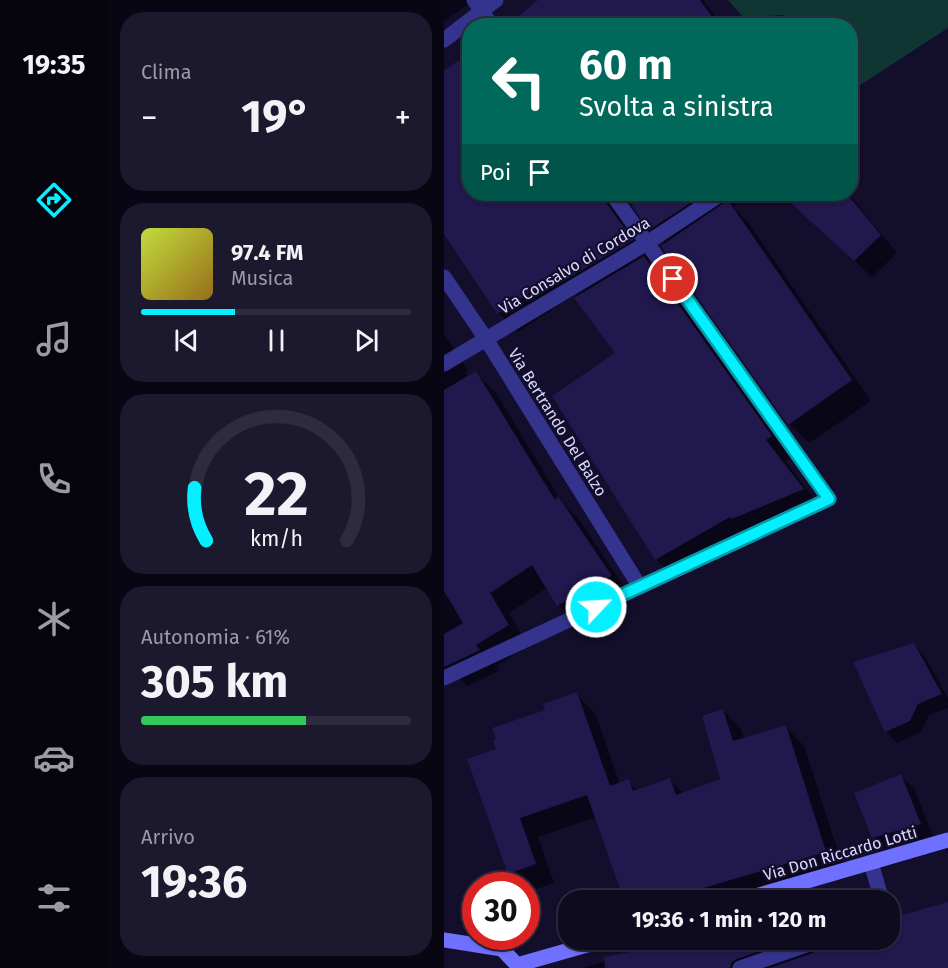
<!DOCTYPE html>
<html lang="it">
<head>
<meta charset="utf-8">
<style>
  body { margin:0; font-family:"Fira Sans",sans-serif; background:#1c182d; color:#f1f3f6; height:100vh; display:flex; flex-direction:column; font-size:22px; white-space:nowrap }
  * { box-sizing:border-box; margin:0 }
  p { font-size:20px; color:#9b9aa5 }
  .icon { flex:none; width:33px; height:33px; fill:none; stroke:currentColor; stroke-width:2; stroke-linecap:round; stroke-linejoin:round }
  .map { position:relative; flex:1; overflow:hidden }
  .drawer { display:flex; flex-direction:column; gap:12px; padding:12px; background:#080612; width:336px }
  .drawer>* { flex:none }
  .top-card { position:absolute; left:18px; top:18px; width:396px; height:183px; border-radius:24px; box-shadow:0 2px 4px #0004,0 0 0 2px #2e2b3e; background:#00695c; color:#fff; overflow:hidden }
  .speed { position:absolute; left:18px; top:872px; display:flex; gap:12px; font-size:30px; font-weight:700; text-align:center }
  .speed>* { display:grid; place-content:center; width:78px; height:78px; border-radius:50%; background:#0e0a20; box-shadow:0 2px 4px #0004,0 0 0 2px #2e2b3e; line-height:1 }
  .speed .limit { border:9px solid #d22; background:#fff; color:#111 }
  .pin { position:absolute; display:grid; place-items:center; width:51px; height:51px; color:#fff; margin:-26px; border:3px solid #fff; border-radius:50%; box-shadow:0 2px 6px #0007 }
  .me { position:absolute; width:66px; margin:-33px; rotate:65deg; stroke-linejoin:round; filter:drop-shadow(0 0 4px #0008) }
  .turn { display:flex; align-items:center; gap:21px; height:126px; padding:0 18px; font-size:27px }
  .turn .icon { width:78px; height:78px; stroke-width:2.5 }
  .turn b { display:block; font-size:42px; line-height:51px }
  .then { display:flex; align-items:center; height:57px; padding:0 18px; background:#0003; gap:12px; font-size:22px }
  .big { font-size:45px; font-weight:700; line-height:1.1 }
  .drawer .tile { flex:1; display:flex; flex-direction:column; justify-content:center; gap:9px; min-width:0; padding:0 21px; border-radius:24px; background:#1c182d }
  .drawer .dial { align-items:center; gap:0 }
  .dial svg { height:156px; overflow:visible; fill:none; stroke:#2e2b3e; stroke-width:7; stroke-linecap:round; text-anchor:middle }
  .dial text { fill:#f1f3f6; stroke:none }
  .song { display:flex; align-items:center; gap:18px }
  .cover { width:72px; height:72px; border-radius:9px; background:linear-gradient(135deg,hsl(70 70% 55%),hsl(40 70% 35%)) }
  .played { height:6px; border-radius:3px; background:linear-gradient(90deg,#04efff 35%,#2e2b3e 35%) }
  .keys { display:flex; justify-content:space-around; direction:ltr }
  .heat { display:flex; justify-content:space-between; align-items:center; font-size:33px; direction:ltr }
  .charge { height:9px; border-radius:4px; background:linear-gradient(90deg,#34c759 61%,#2e2b3e 0) }
  .trip { position:absolute; left:114px; top:890px; width:342px; height:60px; border-radius:24px; background:#0e0a20; box-shadow:0 2px 4px #0004,0 0 0 2px #2e2b3e; font-weight:700; line-height:60px; text-align:center }
  main { display:flex; flex:1; min-height:0 }
  .menu { display:flex; flex-direction:column; width:108px; justify-content:space-around; align-items:center; background:#06040d; color:#9b9aa5 }
  .menu .icon { width:42px; height:42px }
  .menu .on { color:#04efff }
  .menu b { font-size:27px; color:#f1f3f6 }
  .map>svg:first-child { display:block }
</style>
</head>
<body>
<main>
<nav class="menu">
<b>19:35</b>
<svg class="icon on" aria-label="directions" viewBox="0 0 24 24"><path d="M12 3l9 9-9 9-9-9zM9 14v-3h6M13 9l2 2-2 2"/></svg>
<svg class="icon" aria-label="music" viewBox="0 0 24 24"><path d="M9 18V5l10-2v13"/><circle cx="6" cy="18" r="3"/><circle cx="16" cy="16" r="3"/></svg>
<svg class="icon" aria-label="phone" viewBox="0 0 24 24"><path d="M5 4h4l2 5-3 2q2 4 5 5l2-3 5 2v4C11 20 4 13 5 4z"/></svg>
<svg class="icon" aria-label="climate" viewBox="0 0 24 24"><path d="M12 3v18M4 7l16 10M4 17L20 7"/></svg>
<svg class="icon" aria-label="car" viewBox="0 0 24 24"><path d="M5 17H2v-5l4-1 3-4h7l3 4 3 1v5h-3M9 17h6M6 11h13"/><circle cx="7" cy="17" r="2"/><circle cx="17" cy="17" r="2"/></svg>
<svg class="icon" aria-label="filters" viewBox="0 0 24 24"><path d="M4 7h16M4 17h16"/><circle cx="9" cy="7" r="2"/><circle cx="15" cy="17" r="2"/></svg>
</nav>
<section class="drawer">
<div class="tile"><p>Clima</p>
<div class="heat"><a>−</a><b class="big">19°</b><a>+</a></div>
</div>
<div class="tile">
<div class="song"><i class="cover"></i><div><b>97.4 FM</b><p>Musica</p></div></div>
<div class="played"></div>
<div class="keys"><svg class="icon" aria-label="previous" viewBox="0 0 24 24"><path d="M18 5L8 12l10 7zM5 5v14"/></svg><svg class="icon" aria-label="pause" viewBox="0 0 24 24"><path d="M8 5v14M16 5v14"/></svg><svg class="icon" aria-label="next" viewBox="0 0 24 24"><path d="M6 5l10 7-10 7zM19 5v14"/></svg></div>
</div>
<div class="tile dial"><svg viewBox="0 0 100 80">
<path d="M14 69A42 42 0 1 1 86 69"/>
<path d="M14 69A42 42 0 0 1 8 42" stroke="#04efff"/>
<text x="50" y="56" font-size="32" font-weight="700">22</text>
<text x="50" y="72" font-size="11">km/h</text>
</svg></div>
<div class="tile"><p>Autonomia · 61%</p><b class="big">305 km</b><div class="charge"></div></div>
<div class="tile"><p>Arrivo</p><b class="big">19:36</b></div>
</section>
<div class="map">
<svg width="504" height="968" viewBox="0 0 504 968">
  <rect width="100%" height="100%" fill="#120e2b"/>
  <path fill="#103633" d="M284,0H504V28L407,91L406,26L347,25L339,15L300,18Z"/>
  <g fill="#0007">
    <path d="M0,0H31L0,21Z"/>
    <path d="M96,0H259L278,26H65Z"/>
    <path d="M0,73L26,194H284L292,205L289,207L304,222L427,401L365,443L345,424L222,244L207,229L189,204H182L207,260L204,262L220,278L347,457L341,461L379,510L309,539L307,537L232,579L212,559L173,353L132,294L74,332L55,313L0,231Z"/>
    <path d="M339,194H405L453,253L428,277Z"/>
    <path d="M0,334L24,370L21,373L25,377L32,373L52,393L120,505L134,518L187,597L135,625L114,605L104,587L65,613L84,646L52,666L55,671L23,686L12,675L0,681Z"/>
    <path d="M470,645L481,657L504,698V708L485,715L477,732L453,743L442,731Z"/>
    <path d="M132,694L151,713L176,784L184,781L194,791L225,779L240,794L278,780L279,710L297,729L300,739L342,727L360,746L400,870L304,900H181L152,817L94,837L110,883L84,892L82,885H77L65,873L54,750L103,710Z"/>
    <path d="M457,776L470,788L489,836L442,849L429,837Z"/>
    <path d="M416,889L427,900H385Z"/>
    <path d="M504,903V968H138L199,950L195,939H229L230,944L265,939H446V927L459,916Z"/>
  </g>
  <g fill="#21184e">
    <path d="M94,0H256L275,26H62Z"/>
    <path d="M26,52V194H158L160,200L189,240L118,282L113,275L53,314L0,234V71Z"/>
    <path d="M180,194H260L205,230Z"/>
    <path d="M337,194H403L437,235L410,261Z"/>
    <path d="M284,200L408,380L344,425L217,246Z"/>
    <path d="M200,256L328,436L322,440L360,489L288,519L286,517L211,560L108,396L171,353L130,298Z"/>
    <path d="M32,371L111,500L114,496L168,576L113,606L88,565L46,593L65,625L32,645L36,650L0,667V634L19,623L0,591V390Z"/>
    <path d="M470,643L498,694L474,704L466,721L441,732L409,662Z"/>
    <path d="M133,692L166,786L185,779L189,791L226,778L232,795L276,779L258,716L279,709L289,741L342,725L382,852L218,900H180L143,795L76,818L92,864L64,874L23,759L52,749L49,740L52,739L48,728L101,710L99,704Z"/>
    <path d="M457,774L477,824L428,838L410,793Z"/>
    <path d="M417,887L422,900H380L385,898Z"/>
    <path d="M504,902V968H326L383,948L388,945L390,939H446V925L458,915Z"/>
    <path d="M251,939H350L293,959L288,962L286,968H161L160,957Z"/>
  </g>
  <g fill="none" stroke-linecap="round" stroke-linejoin="round">
    <g stroke="#34348f" stroke-width="15">
      <path d="M30,0L48,26"/>
      <path d="M0,40L52,0"/>
      <path d="M0,277L42,339L196,587"/>
      <path d="M0,364L203,243L277,194"/>
      <path d="M0,678L385,499L168,194"/>
      <path d="M427,863L438,900"/>
      <path d="M296,968L380,939"/>
    </g>
    <g stroke="#6f70ff" stroke-width="15">
      <path d="M298,900L504,840"/>
      <path d="M0,940L58,949L73,965L164,939"/>
    </g>
  </g>
  <g fill="none" stroke-linecap="round" stroke-linejoin="round">
    <g stroke="#039ba6" stroke-width="15">
      <path id="route" d="M152,607L385,499L229,279"/>
    </g>
    <use href="#route" stroke="#04efff" stroke-width="10"/>
  </g>
  <g text-anchor="middle" stroke-width="4.5" stroke-linejoin="round" paint-order="stroke">
    <g font-size="16" fill="#dbd8ff" stroke="#120e2b">
      <text transform="translate(130 265) rotate(-31)" y="6">Via Consalvo di Cordova</text>
      <text transform="translate(114 422) rotate(58)" y="6">Via Bertrando Del Balzo</text>
      <text transform="translate(396 853) rotate(-16)" y="6">Via Don Riccardo Lotti</text>
    </g>
  </g>
</svg>
<div class="speed"><div class="limit">30</div></div>
<div class="pin" style="left:229px;top:279px;background:#d93025"><svg class="icon" aria-label="arrive" viewBox="0 0 24 24"><path d="M6 21V4h12l-3 4 3 4H6"/></svg></div>
<svg class="me" style="left:152px;top:607px" viewBox="-20 -20 40 40"><circle r="17" fill="#04efff" stroke="#fff" stroke-width="3"/><path d="M0-11L8 9 0 5-8 9z" fill="#fff"/></svg>
<div class="trip">19:36 · 1 min · 120 m</div>
<div class="top-card">
<div class="turn"><svg class="icon" aria-label="left" viewBox="0 0 24 24"><path d="M17 20v-9H6M10 6l-5 5 5 5"/></svg><div><b>60 m</b>Svolta a sinistra</div></div>
<div class="then">Poi<svg class="icon" aria-label="arrive" viewBox="0 0 24 24"><path d="M6 21V4h12l-3 4 3 4H6"/></svg></div>
</div>
</div>
</main>
</body>
</html>
